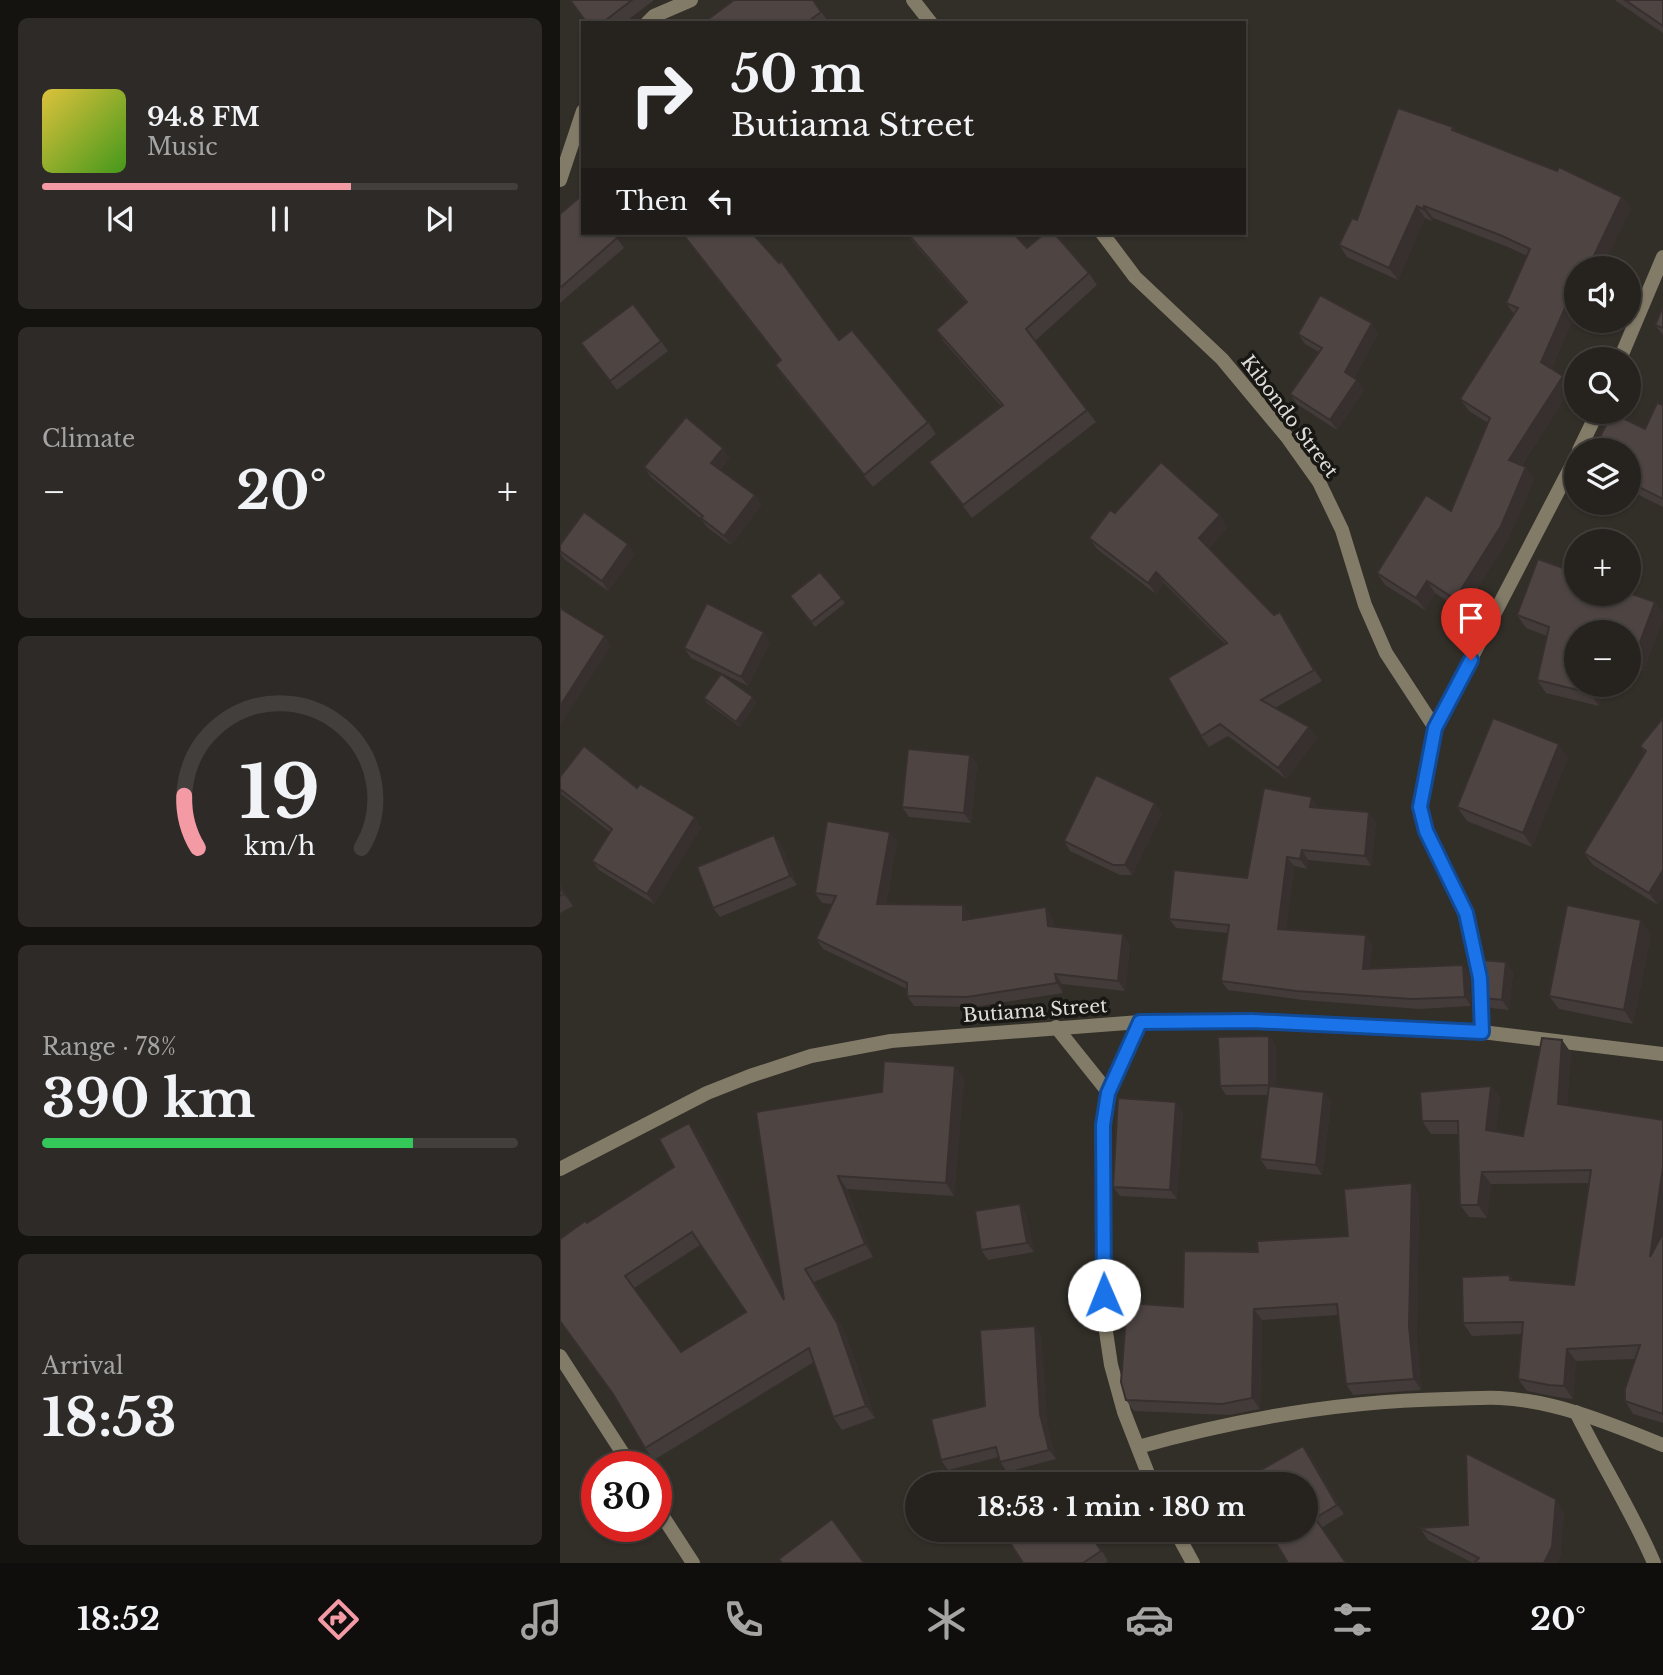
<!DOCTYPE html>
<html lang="en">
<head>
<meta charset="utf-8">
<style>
  body { margin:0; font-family:"Libre Baskerville",serif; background:#2e2a27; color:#f1f3f6; height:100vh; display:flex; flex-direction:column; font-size:26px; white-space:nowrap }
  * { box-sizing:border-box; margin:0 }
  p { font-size:23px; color:#a4a4a4 }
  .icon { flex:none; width:38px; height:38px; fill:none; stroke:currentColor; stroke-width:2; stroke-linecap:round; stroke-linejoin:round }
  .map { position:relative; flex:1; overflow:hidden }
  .side { display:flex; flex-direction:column; gap:18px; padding:18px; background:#151310; width:560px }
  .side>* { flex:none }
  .banner { position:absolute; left:21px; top:21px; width:665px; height:214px; border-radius:0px; box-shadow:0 2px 5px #0004,0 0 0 2px #423f3c; background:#26221e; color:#f1f3f6; overflow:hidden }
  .controls { position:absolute; left:1004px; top:256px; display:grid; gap:14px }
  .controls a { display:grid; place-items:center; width:77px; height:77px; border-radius:50%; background:#26221e; box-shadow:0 2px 5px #0004,0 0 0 2px #423f3c; font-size:35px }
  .speed { position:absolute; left:21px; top:1451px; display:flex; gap:14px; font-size:35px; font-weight:700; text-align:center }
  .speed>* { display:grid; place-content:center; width:91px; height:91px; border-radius:50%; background:#26221e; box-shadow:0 2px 5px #0004,0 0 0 2px #423f3c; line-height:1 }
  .speed .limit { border:10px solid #d22; background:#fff; color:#111 }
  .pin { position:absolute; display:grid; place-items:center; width:60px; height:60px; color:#fff; margin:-72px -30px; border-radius:50% 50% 50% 0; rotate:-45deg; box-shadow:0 0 7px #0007 }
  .pin .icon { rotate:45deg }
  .me { position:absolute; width:77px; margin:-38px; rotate:359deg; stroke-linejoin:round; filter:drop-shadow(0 0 5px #0008) }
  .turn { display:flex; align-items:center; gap:24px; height:147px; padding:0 35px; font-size:32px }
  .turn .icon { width:91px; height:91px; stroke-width:2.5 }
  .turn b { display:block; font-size:49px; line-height:60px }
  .then { display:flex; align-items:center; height:66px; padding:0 35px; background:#0003; gap:14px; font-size:26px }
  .big { font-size:52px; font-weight:700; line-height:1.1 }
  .side .widget { flex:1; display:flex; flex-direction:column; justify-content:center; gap:10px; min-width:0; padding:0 24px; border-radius:10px; background:#2e2a27 }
  .side .dial { align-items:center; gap:0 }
  .dial svg { height:182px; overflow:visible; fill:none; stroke:#423f3c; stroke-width:7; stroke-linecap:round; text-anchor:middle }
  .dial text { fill:#f1f3f6; stroke:none }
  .song { display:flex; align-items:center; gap:21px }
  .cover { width:84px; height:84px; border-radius:10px; background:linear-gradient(135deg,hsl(50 70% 55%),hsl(100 70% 35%)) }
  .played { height:7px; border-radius:4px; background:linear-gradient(90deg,#f49aa4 65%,#423f3c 65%) }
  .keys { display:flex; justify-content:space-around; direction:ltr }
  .heat { display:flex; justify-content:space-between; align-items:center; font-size:38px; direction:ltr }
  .charge { height:10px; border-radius:5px; background:linear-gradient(90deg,#34c759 78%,#423f3c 0) }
  .trip { position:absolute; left:345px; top:1472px; width:413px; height:70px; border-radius:35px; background:#26221e; box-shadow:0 2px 5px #0004,0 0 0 2px #423f3c; font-weight:700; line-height:70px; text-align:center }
  .menu { display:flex; height:112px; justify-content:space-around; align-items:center; background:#0f0e0c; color:#a4a4a4 }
  .menu .icon { width:49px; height:49px }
  .menu .on { color:#f49aa4 }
  .menu b { font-size:32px; color:#f1f3f6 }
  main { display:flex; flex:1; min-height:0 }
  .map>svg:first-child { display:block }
</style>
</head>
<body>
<main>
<section class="side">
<div class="widget">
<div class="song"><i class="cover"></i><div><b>94.8 FM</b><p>Music</p></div></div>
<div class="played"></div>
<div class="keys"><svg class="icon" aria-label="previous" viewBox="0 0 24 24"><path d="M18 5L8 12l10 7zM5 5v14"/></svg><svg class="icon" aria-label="pause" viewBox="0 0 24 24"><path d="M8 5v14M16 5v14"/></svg><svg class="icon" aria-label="next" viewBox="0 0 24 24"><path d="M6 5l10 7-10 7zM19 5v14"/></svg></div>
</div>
<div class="widget"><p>Climate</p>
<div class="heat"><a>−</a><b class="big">20°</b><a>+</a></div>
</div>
<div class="widget dial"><svg viewBox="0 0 100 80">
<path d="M14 69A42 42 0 1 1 86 69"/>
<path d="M14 69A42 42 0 0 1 8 46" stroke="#f49aa4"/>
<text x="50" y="56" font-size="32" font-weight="700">19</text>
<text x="50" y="72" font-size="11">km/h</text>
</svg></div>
<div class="widget"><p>Range · 78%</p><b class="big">390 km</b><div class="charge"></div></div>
<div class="widget"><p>Arrival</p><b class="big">18:53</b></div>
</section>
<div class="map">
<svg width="1103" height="1563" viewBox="0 0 1103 1563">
  <rect width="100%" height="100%" fill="#322e28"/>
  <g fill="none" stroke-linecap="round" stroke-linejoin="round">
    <g stroke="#827b67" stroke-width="14">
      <path d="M353,0L371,23"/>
      <path d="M87,23L94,16L131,0"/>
      <path d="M0,180L23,111"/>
      <path d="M542,233L575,277L662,359L727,437L759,482L782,530L805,605L826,653L875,728"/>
      <path d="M1060,359L1103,257"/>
      <path d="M1019,450L1038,411"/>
      <path d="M580,1022L548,1092L543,1125L544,1318L551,1365L564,1412L592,1484"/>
      <path d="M496,1027L548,1092"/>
      <path d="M922,1032L920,978L906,913L866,831L860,807L875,728L1017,455"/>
      <path d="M0,1169L147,1093L190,1076L251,1056L331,1041L580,1022L692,1021L922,1032L1103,1054"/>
      <path d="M0,1356L71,1466"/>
      <path d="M1016,1412C1041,1463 1072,1511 1094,1563"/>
      <path d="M578,1447C678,1419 784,1401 887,1399C905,1399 923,1397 940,1398C997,1401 1051,1424 1103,1445"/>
      <path d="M96,1506L133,1563"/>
      <path d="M615,1530L633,1563"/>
    </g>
  </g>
  <g fill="#433b3a" fill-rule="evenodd">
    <path d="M10,0H94L64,23H27Z"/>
    <path d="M253,0L269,23H143Z"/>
    <path d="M1056,0H1103V33L1056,1Z"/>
    <path d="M893,127L896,132L1062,197L1071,209L1017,268L992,368L1003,376L1011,387L962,465L974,479L949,538L903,611L875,593L865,610L825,585L817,573L891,511L928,423L909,411L900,399L954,314L946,303L967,256L948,247L873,218L872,221L865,218L838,280L787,257L779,245L797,220Z"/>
    <path d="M0,214L57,238L64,248L0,303Z"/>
    <path d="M121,233H192L279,340L368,422L376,434L313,487L223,377L215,365L220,360Z"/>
    <path d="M345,233H453L467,248L529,273L537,285L475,341L536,422L412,518L369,462L441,406L384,342L376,330L406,303Z"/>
    <path d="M1103,307V335L1095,325Z"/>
    <path d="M818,333L794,378L797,380L804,390L777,430L737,404L730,394L759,352L745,344L738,334Z"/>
    <path d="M101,341L108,351L57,390L28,353Z"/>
    <path d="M1103,405V507L1069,490V450H1040L1036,445L1085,429Z"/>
    <path d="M170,458L160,470L195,495L201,505L171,545L148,528L141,519L91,477L84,467Z"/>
    <path d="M555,513L668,527L649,548L714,615L720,612L728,623L762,681L715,708L749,727L757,738L726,779L668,736L649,747L641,736L665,644L604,583L596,594L537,549L529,538Z"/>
    <path d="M0,545L75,554L48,591L4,559L0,553Z"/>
    <path d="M260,572L285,603L255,627L230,596Z"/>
    <path d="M1095,602L1103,614V618L1083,671L1069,666V632H1017V684H1044L1039,706L986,693L977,680L987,636L966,628L957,615Z"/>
    <path d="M210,642L188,686L131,658L124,648Z"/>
    <path d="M144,698L197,702L180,727L147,703Z"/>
    <path d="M1103,718V897L1098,905L1033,865L1024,853L1085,753L1080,746Z"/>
    <path d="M410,755L417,764L411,823L349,817L342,807Z"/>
    <path d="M1008,758L972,847L907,821L897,807Z"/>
    <path d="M0,777L77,788L141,827L94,904L39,870L32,861L50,832L1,794Z"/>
    <path d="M758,806V808L816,822L811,866L748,860L747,869L734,866L726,930L806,935L812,944L810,968L903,965L909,974L911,1006L859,1009L743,1000L668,990L661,981L668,933L616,928L609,919L687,878Z"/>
    <path d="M602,813L572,875H560L510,851L504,841Z"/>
    <path d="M214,835L221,845L237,885L160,917L153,908Z"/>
    <path d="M337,841L326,904L403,905L410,915V919L492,917L494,927L570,944L565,991L502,984L503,993L413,1007L354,1006L347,996V989L263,949L256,939L272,904L262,903L255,893Z"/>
    <path d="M0,884L13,906L0,913Z"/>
    <path d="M1091,934L1073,1024L999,1009L989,996Z"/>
    <path d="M946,962L953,972L949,1010L931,1008L924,998Z"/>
    <path d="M709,1036L716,1045V1087L764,1092L771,1101L762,1175L707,1169L700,1159L708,1095H666L660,1086Z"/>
    <path d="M1002,1040L1011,1053L1007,1106L1103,1120V1423L1073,1414L1065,1401L1075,1359L1016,1361L1013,1399L997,1397L967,1391L958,1379L962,1334L912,1336L903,1323L950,1275L953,1280L1014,1285L1029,1183L931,1184L927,1218L909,1217L900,1205L898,1134H871L862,1121L931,1086L940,1098L936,1132L963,1136Z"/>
    <path d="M404,1078L394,1196L287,1189L313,1257L254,1282L286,1335L315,1418L282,1430L273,1417L254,1362L94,1460L85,1448L27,1223L114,1167L138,1135L223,1295L196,1112L322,1092ZM140,1245L186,1312L121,1352L74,1288Z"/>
    <path d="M623,1111L617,1199L560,1196L553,1187Z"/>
    <path d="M852,1183L859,1195L857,1337L861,1390L793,1395L786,1384L778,1315L702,1320L700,1409L670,1415L574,1411L566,1400L623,1307L698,1252L788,1236Z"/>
    <path d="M466,1214L474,1252L428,1260L421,1250Z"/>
    <path d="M475,1326L481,1336L487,1424L496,1459L447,1472L440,1462L439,1457L388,1470L381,1460L425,1406Z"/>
    <path d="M750,1455L784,1514L761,1528L728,1563Z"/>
    <path d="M1004,1511L1000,1559L913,1563L868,1540L860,1528L908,1525Z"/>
    <path d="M529,1530L548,1561L545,1563H463Z"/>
  </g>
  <g fill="#37302f">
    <path d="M1062,197L1071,209L1042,268H1028Z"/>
    <path d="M857,206L865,218L838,280L829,268Z"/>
    <path d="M864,206L873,218L872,221L863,209Z"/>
    <path d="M1017,281V311L990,374L981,362Z"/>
    <path d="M812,323L818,333L792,381L785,372Z"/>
    <path d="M1003,376L1011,387L957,472L949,460Z"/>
    <path d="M797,380L804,390L777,430L770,420Z"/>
    <path d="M163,448L170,458L158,473L151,463Z"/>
    <path d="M966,467L974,479L949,538L903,611L895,599Z"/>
    <path d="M195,495L201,505L171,545L164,536Z"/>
    <path d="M660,515L668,527L647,550L639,538Z"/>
    <path d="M68,544L75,554L48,591L42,581Z"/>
    <path d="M596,572L604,583L596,594L588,583Z"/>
    <path d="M867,581L875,593L865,610L856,598Z"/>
    <path d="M1095,602L1103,614V618L1083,671L1074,658Z"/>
    <path d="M720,612L728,623L762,681L754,670Z"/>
    <path d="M204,632L210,642L188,686L181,677Z"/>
    <path d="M45,636L51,646L0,726V706Z"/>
    <path d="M1032,684H1044L1039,706L1030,693Z"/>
    <path d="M193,697L197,702L180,727L176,722Z"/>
    <path d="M749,727L757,738L726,779L718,768Z"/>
    <path d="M999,744L1008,758L972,847L963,833Z"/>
    <path d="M410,755L417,764L411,823L404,813Z"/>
    <path d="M752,797L758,806L756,817L750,807Z"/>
    <path d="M595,803L602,813L572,875L565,865Z"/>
    <path d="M809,812L816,822L811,866L805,856Z"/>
    <path d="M135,817L141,827L94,904L87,894Z"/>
    <path d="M330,832L337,841L324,914L317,904Z"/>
    <path d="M214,835L221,845L237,885L230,876Z"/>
    <path d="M742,850L748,860L747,869L740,859Z"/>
    <path d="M727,857L734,866L725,939L718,929Z"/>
    <path d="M1103,870V897L1098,905L1089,893Z"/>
    <path d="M0,884L13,906L4,894L0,887Z"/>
    <path d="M403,905L410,915L409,930L403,920Z"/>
    <path d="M486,907L492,917L495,936L488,926Z"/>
    <path d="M1081,920L1091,934L1073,1024L1064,1010Z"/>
    <path d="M563,934L570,944L565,991L558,981Z"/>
    <path d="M806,935L812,944L810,978L803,969Z"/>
    <path d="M946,962L953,972L949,1010L942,1000Z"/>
    <path d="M903,965L909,974L911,1006L905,997Z"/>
    <path d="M495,974L502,984L503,993L497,983Z"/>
    <path d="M709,1036L716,1045V1094L709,1085Z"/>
    <path d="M1002,1040L1011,1053L1006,1117L998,1104Z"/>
    <path d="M395,1066L404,1078L394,1196L386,1183Z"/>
    <path d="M931,1086L940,1098L935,1143L926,1130Z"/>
    <path d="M764,1092L771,1101L762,1175L756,1165Z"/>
    <path d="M616,1102L623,1111L617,1199L610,1190Z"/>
    <path d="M129,1123L138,1135L233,1312L224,1300Z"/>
    <path d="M1103,1167V1239L1090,1257Z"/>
    <path d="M922,1172L931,1184L927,1218L918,1205Z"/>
    <path d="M278,1176L287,1189L313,1257L305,1244Z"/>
    <path d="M852,1183L859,1195L857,1337L861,1390L854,1379L849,1326Z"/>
    <path d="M460,1204L466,1214L474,1252L467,1243Z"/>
    <path d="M245,1269L286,1335L315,1418L306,1406Z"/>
    <path d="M694,1309L702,1320L700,1409L692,1398Z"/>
    <path d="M475,1326L481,1336L487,1424L496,1459L489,1450L480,1414Z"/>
    <path d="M1007,1349L1016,1361L1013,1399L1004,1386Z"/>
    <path d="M743,1446L750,1455L784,1514L777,1505Z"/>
    <path d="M996,1499L1004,1511L1000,1559L998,1563H984Z"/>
  </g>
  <g fill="#4e4543" stroke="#37302f" stroke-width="2" fill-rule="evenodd">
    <path d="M10,0H72L42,23H27Z"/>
    <path d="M174,0H253L261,12L246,23H143Z"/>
    <path d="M1065,0H1103V26Z"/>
    <path d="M838,108L893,127L892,130L997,171L999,167L1062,197L1028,268H1017V281L981,362L1003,376L949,460L966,467L941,526L895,599L867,581L856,598L817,573L866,495L891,511L930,418L900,399L958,308L946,303L970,249L940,235L864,206L863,209L857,206L829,268L779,245L792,218L797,220Z"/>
    <path d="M21,196L23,197V233H53L57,238L0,288V214Z"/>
    <path d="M122,233H192L219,263L221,261L279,340L292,330L368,422L304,475L215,365L221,360Z"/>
    <path d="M347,233H453L467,248L485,233H494L529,273L466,329L527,410L403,505L369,462L443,405L376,330L407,302Z"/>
    <path d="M760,295L812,323L785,372L797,380L770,420L730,394L762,348L738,334Z"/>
    <path d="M73,304L101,341L50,381L21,343Z"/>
    <path d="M1103,307V328L1095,325Z"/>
    <path d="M1097,403L1103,405V499L1069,482V450H1046L1036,445L1052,413L1085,429Z"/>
    <path d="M126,417L163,448L151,463L195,495L164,536L141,518L143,516L84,467Z"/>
    <path d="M601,462L660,515L639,538L714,615L720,612L754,670L701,700L749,727L718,768L660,724L641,736L608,678L667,643L596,572L588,583L529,538L550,510L555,513Z"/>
    <path d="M24,512L68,544L42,581L0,551V545Z"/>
    <path d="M978,559L1017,573V593H1069L1095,602L1074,658L1069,656V632H1017V684H1032L1030,693L977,680L989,627L957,615Z"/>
    <path d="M260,572L282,598L251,622L230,596Z"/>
    <path d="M147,603L204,632L181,677L124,648Z"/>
    <path d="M0,608L45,636L0,706Z"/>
    <path d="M161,674L193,697L176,722L144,698Z"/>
    <path d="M933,718L999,744L963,833L897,807Z"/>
    <path d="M1103,718V870L1089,893L1024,853L1086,751L1080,746Z"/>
    <path d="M24,746L77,788L80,784L135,817L87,894L32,861L52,829L0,789V777Z"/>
    <path d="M348,749L410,755L404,813L342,807Z"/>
    <path d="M536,775L595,803L565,865H553L504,841Z"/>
    <path d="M704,788L752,797L750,807L809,812L805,856L742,850L740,859L727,857L718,929L806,935L803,969L903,965L905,997L852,999L736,991L661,981L669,925L609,919L614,870L687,878Z"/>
    <path d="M267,821L330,832L317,904L403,905V920L486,907L488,926L563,934L558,981L495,974L497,983L407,997L347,996V983L256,939L276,896L255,893Z"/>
    <path d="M214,835L230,876L153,908L137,867Z"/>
    <path d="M0,887L4,894L0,896Z"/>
    <path d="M1007,905L1081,920L1064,1010L989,996Z"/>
    <path d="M921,960L946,962L942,1000L924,998Z"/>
    <path d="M709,1036V1085L660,1086L658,1037Z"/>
    <path d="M982,1038L1002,1040L998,1104L1103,1120V1167L1090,1257L1103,1233V1414L1065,1401V1389L1080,1345L1007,1349L1004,1386L989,1385L958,1379L963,1322L903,1323L902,1277L950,1275V1280L1014,1285L1031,1170L922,1172L918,1205H900L898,1121H862L860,1092L931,1086L926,1130L963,1136Z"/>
    <path d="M324,1061L395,1066L386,1183L278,1176L305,1244L245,1269L277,1323L306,1406L273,1417L249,1348L85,1448L53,1394L0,1321V1239L25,1221L27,1223L114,1167L99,1139L129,1123L224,1300L196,1112L322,1092ZM132,1232L186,1312L121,1352L65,1276Z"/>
    <path d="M709,1086L764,1092L756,1165L700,1159Z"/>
    <path d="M558,1098L616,1102L610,1190L553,1187Z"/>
    <path d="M852,1183L849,1326L854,1379L786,1384L777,1304L694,1309L692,1398L662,1404L566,1400L561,1382L567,1303L623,1307L624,1251L698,1252L697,1241L788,1236L784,1189Z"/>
    <path d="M460,1204L467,1243L421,1250L415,1211Z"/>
    <path d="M475,1326L480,1414L489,1450L440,1462L436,1447L381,1460L371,1419L425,1406L420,1330Z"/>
    <path d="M743,1446L777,1505L755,1518L786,1563H728L708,1530H746V1484H682L680,1482Z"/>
    <path d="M906,1453L996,1499L992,1547L984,1563H914L919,1558L860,1528L908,1525Z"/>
    <path d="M272,1519L304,1563H222L219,1559Z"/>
    <path d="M456,1530H528L541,1551L523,1563H463L446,1536Z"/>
  </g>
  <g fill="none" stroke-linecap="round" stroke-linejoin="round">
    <g stroke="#114b97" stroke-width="18">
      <path id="route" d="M544,1295L543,1125L548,1093L580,1022L692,1021L922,1032L920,978L906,913L866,831L860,807L875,728L911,660"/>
    </g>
    <use href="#route" stroke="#1a73e8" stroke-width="12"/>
  </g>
  <g text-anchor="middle" stroke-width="7" stroke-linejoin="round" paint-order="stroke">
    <g font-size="19" fill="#e0deda" stroke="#181714">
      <text transform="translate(730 416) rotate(53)" y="7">Kibondo Street</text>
      <text transform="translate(475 1010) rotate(-4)" y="7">Butiama Street</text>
    </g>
  </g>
</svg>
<div class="controls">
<a><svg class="icon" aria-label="sound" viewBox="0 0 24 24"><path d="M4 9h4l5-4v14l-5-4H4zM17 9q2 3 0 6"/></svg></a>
<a><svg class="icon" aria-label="search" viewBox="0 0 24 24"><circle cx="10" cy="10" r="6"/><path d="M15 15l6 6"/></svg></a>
<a><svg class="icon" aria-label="layers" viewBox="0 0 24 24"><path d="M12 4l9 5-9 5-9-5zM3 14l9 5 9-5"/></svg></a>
<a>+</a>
<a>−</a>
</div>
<div class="speed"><div class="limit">30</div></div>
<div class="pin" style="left:911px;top:660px;background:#d93025"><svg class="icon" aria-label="arrive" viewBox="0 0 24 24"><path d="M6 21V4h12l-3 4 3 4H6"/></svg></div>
<svg class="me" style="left:544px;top:1295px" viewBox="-20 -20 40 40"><circle r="19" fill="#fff"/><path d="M0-13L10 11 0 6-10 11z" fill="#1a73e8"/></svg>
<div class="trip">18:53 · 1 min · 180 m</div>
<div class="banner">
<div class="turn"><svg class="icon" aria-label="right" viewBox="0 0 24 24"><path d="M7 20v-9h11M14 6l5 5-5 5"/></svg><div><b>50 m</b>Butiama Street</div></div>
<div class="then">Then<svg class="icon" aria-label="left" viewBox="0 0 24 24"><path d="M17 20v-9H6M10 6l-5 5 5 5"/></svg></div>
</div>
</div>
</main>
<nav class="menu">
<b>18:52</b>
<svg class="icon on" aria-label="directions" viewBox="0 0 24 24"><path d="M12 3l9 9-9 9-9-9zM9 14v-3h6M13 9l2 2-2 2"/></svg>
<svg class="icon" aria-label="music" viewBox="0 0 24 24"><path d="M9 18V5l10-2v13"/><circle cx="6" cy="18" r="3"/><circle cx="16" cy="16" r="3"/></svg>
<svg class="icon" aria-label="phone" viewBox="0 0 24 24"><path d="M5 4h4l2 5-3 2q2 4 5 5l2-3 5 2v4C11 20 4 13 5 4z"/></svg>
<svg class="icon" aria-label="climate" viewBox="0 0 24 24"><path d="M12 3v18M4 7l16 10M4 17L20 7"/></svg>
<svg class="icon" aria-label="car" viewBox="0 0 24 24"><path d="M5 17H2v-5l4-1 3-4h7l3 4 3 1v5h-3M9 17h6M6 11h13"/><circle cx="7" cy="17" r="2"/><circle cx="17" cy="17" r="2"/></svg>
<svg class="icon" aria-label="filters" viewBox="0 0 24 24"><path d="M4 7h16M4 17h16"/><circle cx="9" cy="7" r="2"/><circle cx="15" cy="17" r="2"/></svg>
<b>20°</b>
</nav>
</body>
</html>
